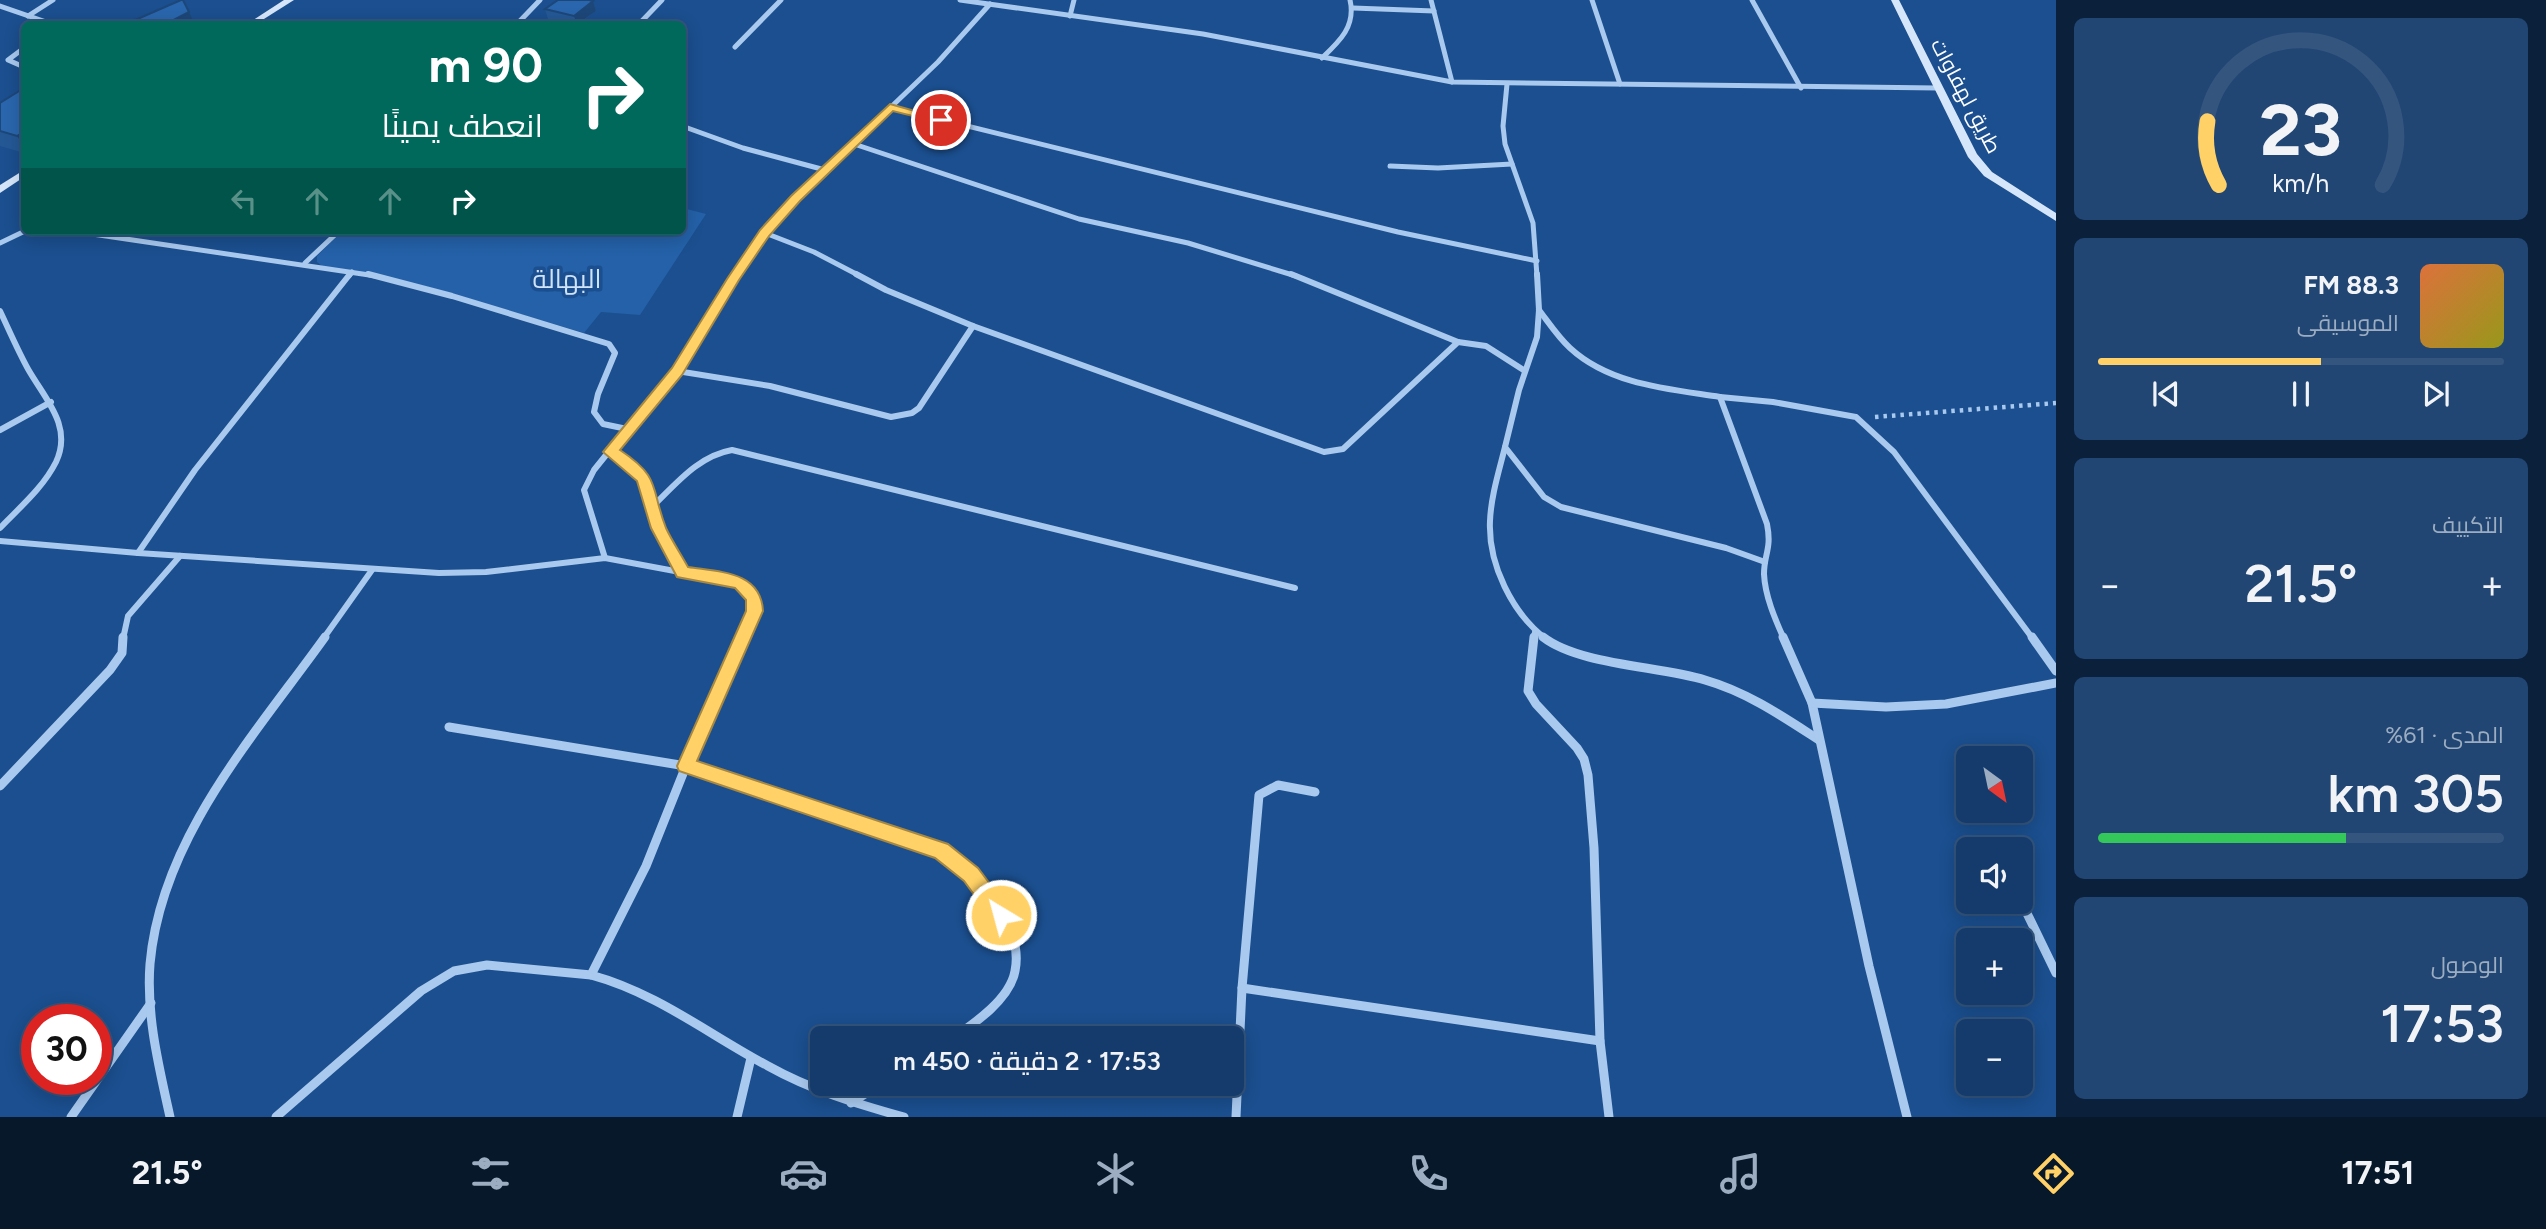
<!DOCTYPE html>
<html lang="ar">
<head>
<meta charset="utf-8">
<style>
  body { margin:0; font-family:Figtree,Cairo,sans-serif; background:#214673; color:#f1f3f6; direction:rtl; height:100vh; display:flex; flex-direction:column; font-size:26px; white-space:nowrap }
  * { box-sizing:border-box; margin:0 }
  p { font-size:23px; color:#9dadc1 }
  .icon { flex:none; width:38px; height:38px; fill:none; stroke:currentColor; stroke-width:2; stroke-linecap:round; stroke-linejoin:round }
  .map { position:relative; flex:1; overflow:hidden; direction:ltr }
  .drawer { display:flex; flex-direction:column; gap:18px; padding:18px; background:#0b203b; width:490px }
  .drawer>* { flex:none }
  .guide { position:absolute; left:21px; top:21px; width:665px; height:214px; border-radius:10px; box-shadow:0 4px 18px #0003,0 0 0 2px #33557e; direction:rtl; background:#00695c; color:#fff; overflow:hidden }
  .needle { width:46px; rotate:147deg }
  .controls { position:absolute; left:1956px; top:746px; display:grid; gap:14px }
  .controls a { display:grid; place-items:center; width:77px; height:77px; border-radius:10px; background:#143b6b; box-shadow:0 4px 18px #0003,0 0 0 2px #33557e; font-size:35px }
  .speed { position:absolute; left:21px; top:1004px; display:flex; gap:14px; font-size:35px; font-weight:700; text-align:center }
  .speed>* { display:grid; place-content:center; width:91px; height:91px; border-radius:50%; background:#143b6b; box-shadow:0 4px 18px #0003,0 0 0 2px #33557e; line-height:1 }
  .speed .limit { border:10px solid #d22; background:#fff; color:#111 }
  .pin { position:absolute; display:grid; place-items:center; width:60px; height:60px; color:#fff; margin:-30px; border:4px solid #fff; border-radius:50%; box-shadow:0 2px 7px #0007 }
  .me { position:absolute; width:77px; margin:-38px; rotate:323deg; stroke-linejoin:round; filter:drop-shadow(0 0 5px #0008) }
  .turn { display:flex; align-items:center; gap:24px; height:147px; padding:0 28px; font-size:32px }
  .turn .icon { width:91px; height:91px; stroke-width:2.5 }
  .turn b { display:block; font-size:49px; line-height:60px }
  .lanes { display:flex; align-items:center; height:66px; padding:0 28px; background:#0003; justify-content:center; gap:35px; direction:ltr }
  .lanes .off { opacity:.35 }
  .big { font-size:52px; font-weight:600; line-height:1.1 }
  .drawer .card { flex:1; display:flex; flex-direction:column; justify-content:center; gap:10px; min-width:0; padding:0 24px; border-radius:10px; background:#214673 }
  .drawer .dial { align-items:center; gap:0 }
  .dial svg { height:182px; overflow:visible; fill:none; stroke:#33557e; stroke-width:7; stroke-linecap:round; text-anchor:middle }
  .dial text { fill:#f1f3f6; stroke:none }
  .song { display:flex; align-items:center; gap:21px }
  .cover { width:84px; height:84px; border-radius:10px; background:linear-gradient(135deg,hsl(20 70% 55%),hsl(60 70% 35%)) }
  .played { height:7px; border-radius:4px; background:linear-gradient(90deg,#ffd166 55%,#33557e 55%) }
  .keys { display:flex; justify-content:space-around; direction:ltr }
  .heat { display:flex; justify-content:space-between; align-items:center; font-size:38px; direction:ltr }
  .charge { height:10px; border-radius:5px; background:linear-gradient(90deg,#34c759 61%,#33557e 0) }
  .trip { position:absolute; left:810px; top:1026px; width:434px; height:70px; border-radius:10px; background:#143b6b; box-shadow:0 4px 18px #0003,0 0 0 2px #33557e; font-weight:600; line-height:70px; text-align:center; direction:rtl }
  .menu { display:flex; height:112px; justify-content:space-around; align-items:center; background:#08182b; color:#9dadc1 }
  .menu .icon { width:49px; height:49px }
  .menu .selected { color:#ffd166 }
  .menu b { font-size:32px; color:#f1f3f6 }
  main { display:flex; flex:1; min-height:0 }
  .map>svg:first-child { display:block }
</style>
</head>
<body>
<main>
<section class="drawer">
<div class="card dial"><svg viewBox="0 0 100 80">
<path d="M14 69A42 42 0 1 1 86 69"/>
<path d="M14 69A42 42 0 0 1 9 41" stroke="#ffd166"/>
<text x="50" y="56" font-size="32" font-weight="700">23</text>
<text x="50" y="72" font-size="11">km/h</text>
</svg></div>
<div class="card">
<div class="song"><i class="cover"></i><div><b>88.3 FM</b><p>الموسيقى</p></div></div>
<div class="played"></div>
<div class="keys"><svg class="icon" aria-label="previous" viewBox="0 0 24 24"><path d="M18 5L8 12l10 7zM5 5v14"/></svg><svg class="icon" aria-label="pause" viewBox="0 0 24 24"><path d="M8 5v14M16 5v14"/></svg><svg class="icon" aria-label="next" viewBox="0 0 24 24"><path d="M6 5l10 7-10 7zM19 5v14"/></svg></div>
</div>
<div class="card"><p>التكييف</p>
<div class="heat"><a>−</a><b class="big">21.5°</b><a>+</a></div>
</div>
<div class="card"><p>المدى · 61%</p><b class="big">305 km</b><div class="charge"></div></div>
<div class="card"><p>الوصول</p><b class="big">17:53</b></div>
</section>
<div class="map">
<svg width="2056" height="1117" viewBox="0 0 2056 1117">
  <rect width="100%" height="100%" fill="#1b4f8f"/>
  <path fill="#2461a8" d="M683,208L706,214L640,315L601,312L584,333C498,308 411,279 323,267L317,262V256L342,231H682Z"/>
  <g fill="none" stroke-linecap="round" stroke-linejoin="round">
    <path stroke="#a9c9ee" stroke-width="4.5" stroke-dasharray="3.5 5" stroke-linecap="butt" d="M1875,417L2056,403"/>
    <g stroke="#a9c9ee" stroke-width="5">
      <path d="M960,0L1203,34L1452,82L1937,88"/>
      <path d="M1431,0L1452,82"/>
      <path d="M1592,0L1620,84"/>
      <path d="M1752,0L1801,88"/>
      <path d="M0,6L52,24"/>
      <path d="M1353,8L1434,11"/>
      <path d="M28,16L53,0"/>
      <path d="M1070,16L1074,0"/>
      <path d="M517,24L540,0"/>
      <path d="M639,24L662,0"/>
      <path d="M735,47L781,0"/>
      <path d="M24,48L8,60L24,67"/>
      <path d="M1322,58C1340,41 1356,26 1350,0"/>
      <path d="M1507,84L1503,126L1505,144L1533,223L1537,276"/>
      <path d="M890,107L1398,232L1537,261"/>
      <path d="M682,126L743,148L825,170"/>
      <path d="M854,144L1079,219L1188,243L1296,276"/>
      <path d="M1390,166L1438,168L1512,164"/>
      <path d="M72,231L376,276"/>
      <path d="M765,233L814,252L860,276"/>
      <path d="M0,243L25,231"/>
      <path d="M305,263L339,231"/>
      <path d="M349,276L352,272"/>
      <path d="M736,276L765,233L795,199L938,62L990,4"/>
    </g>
    <g stroke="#a9c9ee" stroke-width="6">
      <path d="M368,274L452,296L609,344L615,353L598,394L594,412L603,424L627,429L677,371L693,341L737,274"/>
      <path d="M856,274L886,290L973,326L1324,452L1343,449L1458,342L1486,346L1525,371"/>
      <path d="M1291,274L1458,342"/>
      <path d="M1537,274L1539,310L1537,337L1519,390L1505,447L1544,497L1561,507L1726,548L1765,562"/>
      <path d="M1539,310C1549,323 1558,337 1570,348C1610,385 1669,389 1720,397L1767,524C1772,549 1764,554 1764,574C1765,596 1775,619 1784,639"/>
      <path d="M0,311C9,330 18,351 28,369C45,399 73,426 56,462C43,488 19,508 0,528"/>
      <path d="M677,371L770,386L891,417L912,413L919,408L973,326"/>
      <path d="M1720,397L1773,402L1856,417L1894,452L2033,639"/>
      <path d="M0,430L51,402"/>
      <path d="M1505,447C1499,471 1491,496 1490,521C1488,564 1512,613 1546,639"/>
      <path d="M611,451C655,481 641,485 659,528C665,543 675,558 683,572"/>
      <path d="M652,507C676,484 698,456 732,450L1295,588"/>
      <path d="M0,541L138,553L195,470L350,274"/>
      <path d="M138,553L439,573L486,572L605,558L739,583C761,607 755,611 742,639"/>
      <path d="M605,558L584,490L594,470L627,429"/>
      <path d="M123,639L128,616L180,556"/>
      <path d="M323,639L372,570"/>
      <path d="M1534,639L1535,632"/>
    </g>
    <g stroke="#a9c9ee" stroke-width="9">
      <path d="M1534,637L1528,691L1536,704L1577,748L1584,759L1588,775L1594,848L1600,1041"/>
      <path d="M1543,637C1579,665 1659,666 1705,680C1747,692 1782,716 1819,740"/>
      <path d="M1783,637L1812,703L1869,966L1907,1117"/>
      <path d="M2032,637L2056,671"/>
      <path d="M1812,703L1886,707L1946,704L2056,683"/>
      <path d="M449,727L686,766L941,851C974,879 1025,922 1015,971C1010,999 975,1023 953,1038"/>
      <path d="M0,786L110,670L122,653L123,637"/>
      <path d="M2021,901L2056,973"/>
      <path d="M591,975C657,993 708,1034 768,1066C811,1090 857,1104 904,1117"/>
      <path d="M1242,988L1600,1041L1609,1117"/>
      <path d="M851,1103L882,1083"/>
      <path d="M71,1117L151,1003"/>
      <path d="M170,1117C159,1067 146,1015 150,964C161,838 254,736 325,637"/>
      <path d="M276,1117L421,991L454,971L487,965L591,975L646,866L686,766L743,637"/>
      <path d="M737,1117L751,1058"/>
      <path d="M1236,1117L1242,988L1259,795L1278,785L1315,792"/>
    </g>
    <g fill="#d6e6fa" fill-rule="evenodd">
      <path d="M284,0H294L256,24H247Z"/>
      <path d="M1891,0H1899L1977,154L1992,172L2056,213V221L1984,176L1968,157Z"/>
      <path d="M24,170V177L0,193V185Z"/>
    </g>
  </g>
  <g fill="#245895">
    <path d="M593,1L596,11L578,24L548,19L545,9Z"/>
    <path d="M24,88V153L0,146V103Z"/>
  </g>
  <g fill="#1d4779">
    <path d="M183,0L194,22L190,24H166Z"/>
    <path d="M593,1L596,11L577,24L574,16Z"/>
    <path d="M24,132V146L17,136Z"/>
  </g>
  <g fill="#2a66ad" stroke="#1d4779" stroke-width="2">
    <path d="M181,0H183L189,12L166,24H126Z"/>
    <path d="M558,0H589L593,1L574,16L545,9Z"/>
    <path d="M24,88V132L17,136L0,131V103Z"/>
  </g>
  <path fill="#ffd166" stroke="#a68842" stroke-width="2" d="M890,104L947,120L941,123L893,111L800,201L769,236L739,280L682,375L620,450C662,478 650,487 666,528C672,541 681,554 688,567C719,572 761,571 763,611L697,761L948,844L978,868L1008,908L1011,915L1008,922L1001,925L994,922L964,881L935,858L679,771L677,766L746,611V600L735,588L677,577L651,528L637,481L603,452L672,368L727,279L760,230L791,196Z"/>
  <g text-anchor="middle" stroke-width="7" stroke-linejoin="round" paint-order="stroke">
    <g font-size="21" fill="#fff" stroke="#1b4f8f">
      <text transform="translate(1966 96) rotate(62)" y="7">طريق لهفاوات</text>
    </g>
    <g font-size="26" fill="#cfe3fa" stroke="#1b4f8f">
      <text x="567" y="288">البهالة</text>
    </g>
  </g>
</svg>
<div class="controls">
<a><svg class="needle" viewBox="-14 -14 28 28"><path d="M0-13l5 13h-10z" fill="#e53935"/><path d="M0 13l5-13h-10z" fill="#9dadc1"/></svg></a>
<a><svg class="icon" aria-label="sound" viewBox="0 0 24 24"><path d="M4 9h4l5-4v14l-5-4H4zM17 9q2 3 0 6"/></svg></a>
<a>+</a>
<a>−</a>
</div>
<div class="speed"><div class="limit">30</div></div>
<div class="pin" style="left:941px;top:120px;background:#d93025"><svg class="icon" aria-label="arrive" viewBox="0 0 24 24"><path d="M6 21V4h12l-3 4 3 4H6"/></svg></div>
<svg class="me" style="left:1001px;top:915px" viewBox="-20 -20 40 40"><circle r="17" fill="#ffd166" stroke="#fff" stroke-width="3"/><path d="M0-11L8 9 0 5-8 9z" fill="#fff"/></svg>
<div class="trip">17:53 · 2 دقيقة · 450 m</div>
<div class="guide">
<div class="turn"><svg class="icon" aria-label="right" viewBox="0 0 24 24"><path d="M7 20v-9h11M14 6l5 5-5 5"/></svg><div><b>90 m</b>انعطف يمينًا</div></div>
<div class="lanes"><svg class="icon off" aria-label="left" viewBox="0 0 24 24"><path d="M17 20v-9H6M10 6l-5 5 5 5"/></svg><svg class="icon off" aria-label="ahead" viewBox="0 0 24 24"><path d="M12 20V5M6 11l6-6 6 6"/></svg><svg class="icon off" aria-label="ahead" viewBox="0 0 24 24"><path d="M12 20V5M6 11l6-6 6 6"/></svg><svg class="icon" aria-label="right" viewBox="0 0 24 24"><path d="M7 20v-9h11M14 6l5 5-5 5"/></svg></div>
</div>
</div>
</main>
<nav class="menu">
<b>17:51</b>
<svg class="icon selected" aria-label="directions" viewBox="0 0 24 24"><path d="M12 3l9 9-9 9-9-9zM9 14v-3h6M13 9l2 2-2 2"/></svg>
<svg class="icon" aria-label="music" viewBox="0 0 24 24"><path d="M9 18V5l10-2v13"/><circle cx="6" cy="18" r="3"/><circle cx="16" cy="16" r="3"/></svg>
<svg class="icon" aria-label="phone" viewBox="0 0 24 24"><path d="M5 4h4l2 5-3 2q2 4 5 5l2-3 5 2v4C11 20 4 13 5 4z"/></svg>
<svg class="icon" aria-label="climate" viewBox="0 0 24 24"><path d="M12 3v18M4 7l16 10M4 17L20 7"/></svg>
<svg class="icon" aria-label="car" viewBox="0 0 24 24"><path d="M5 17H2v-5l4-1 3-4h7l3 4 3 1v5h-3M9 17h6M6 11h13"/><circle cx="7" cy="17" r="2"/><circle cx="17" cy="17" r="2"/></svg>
<svg class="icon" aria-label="filters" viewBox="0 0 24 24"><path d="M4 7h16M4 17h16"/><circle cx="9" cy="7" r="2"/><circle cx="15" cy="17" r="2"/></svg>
<b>21.5°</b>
</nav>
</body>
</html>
